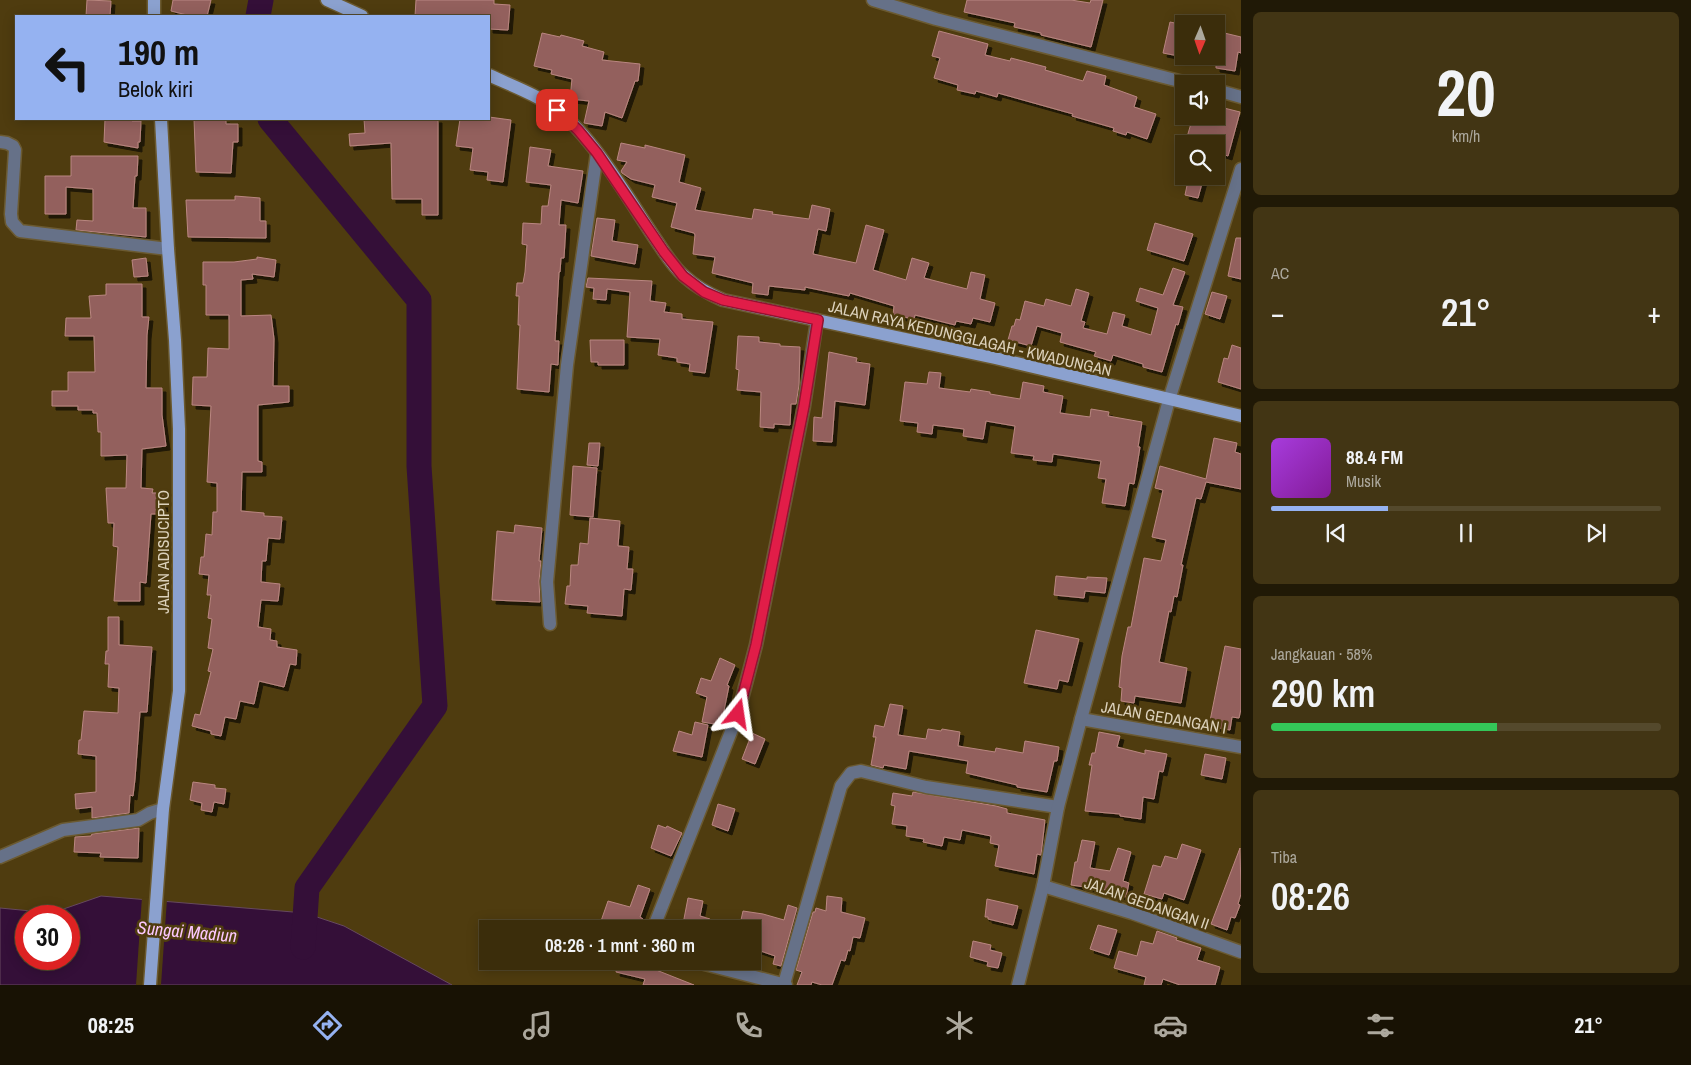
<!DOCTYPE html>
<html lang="id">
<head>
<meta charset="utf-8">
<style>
  body { margin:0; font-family:"Archivo Narrow",sans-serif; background:#423514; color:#f1f3f6; height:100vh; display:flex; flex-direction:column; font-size:19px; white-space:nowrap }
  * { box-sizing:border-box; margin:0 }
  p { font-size:16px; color:#aca89d }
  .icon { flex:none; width:28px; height:28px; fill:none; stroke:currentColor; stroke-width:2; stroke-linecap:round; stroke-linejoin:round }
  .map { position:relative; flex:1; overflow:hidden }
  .details { display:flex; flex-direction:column; gap:12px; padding:12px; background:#201906; width:450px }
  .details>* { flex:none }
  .hud { position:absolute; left:15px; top:15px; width:475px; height:105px; border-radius:0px; box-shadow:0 2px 12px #0003,0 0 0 1px #54492c; background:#95b2f1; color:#111; overflow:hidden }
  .needle { width:32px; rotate:182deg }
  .buttons { position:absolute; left:1175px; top:15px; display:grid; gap:10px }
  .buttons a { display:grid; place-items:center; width:50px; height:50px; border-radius:0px; background:#3b2d0b; box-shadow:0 2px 12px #0003,0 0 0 1px #54492c; font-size:25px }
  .speed { position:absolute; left:15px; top:905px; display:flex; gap:10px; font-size:25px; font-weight:700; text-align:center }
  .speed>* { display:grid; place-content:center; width:65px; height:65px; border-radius:50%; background:#3b2d0b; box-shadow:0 2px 12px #0003,0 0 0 1px #54492c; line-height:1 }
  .speed .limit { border:8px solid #d22; background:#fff; color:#111 }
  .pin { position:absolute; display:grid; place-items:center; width:42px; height:42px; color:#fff; margin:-21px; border-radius:10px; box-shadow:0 2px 8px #0006 }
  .me { position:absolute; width:55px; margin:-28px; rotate:15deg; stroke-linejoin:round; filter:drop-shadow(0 0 4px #0008) }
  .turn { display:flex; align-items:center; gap:18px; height:105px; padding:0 20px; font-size:22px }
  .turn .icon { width:65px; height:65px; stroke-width:2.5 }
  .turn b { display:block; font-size:35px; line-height:42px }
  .big { font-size:38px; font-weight:600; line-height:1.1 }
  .details .card { flex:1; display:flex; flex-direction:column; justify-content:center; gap:8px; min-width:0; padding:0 18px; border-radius:8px; background:#423514 }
  .details .dial { align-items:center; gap:0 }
  .dial b { font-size:65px; line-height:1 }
  .song { display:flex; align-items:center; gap:15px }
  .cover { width:60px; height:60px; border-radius:8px; background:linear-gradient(135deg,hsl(280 70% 55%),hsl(290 70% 35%)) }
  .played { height:5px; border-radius:2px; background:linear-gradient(90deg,#95b2f1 30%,#54492c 30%) }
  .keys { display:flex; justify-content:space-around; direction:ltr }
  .heat { display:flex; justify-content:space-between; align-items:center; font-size:28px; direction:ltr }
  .charge { height:8px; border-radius:4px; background:linear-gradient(90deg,#34c759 58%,#54492c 0) }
  .trip { position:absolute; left:479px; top:920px; width:282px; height:50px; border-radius:0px; background:#3b2d0b; box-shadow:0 2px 12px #0003,0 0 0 1px #54492c; font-weight:600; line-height:50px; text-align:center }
  .tab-bar { display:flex; height:80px; justify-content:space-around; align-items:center; background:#181204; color:#aca89d }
  .tab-bar .icon { width:35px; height:35px }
  .tab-bar .current { color:#95b2f1 }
  .tab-bar b { font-size:22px; color:#f1f3f6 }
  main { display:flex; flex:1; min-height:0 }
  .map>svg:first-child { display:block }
</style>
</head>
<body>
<main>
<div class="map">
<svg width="1241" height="985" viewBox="0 0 1241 985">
  <defs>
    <filter id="shadow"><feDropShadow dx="4" dy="4" stdDeviation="0" flood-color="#0009"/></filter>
  </defs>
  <rect width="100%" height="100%" fill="#4f3c0f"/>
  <path fill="#340f38" stroke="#66495f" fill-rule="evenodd" d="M101,896L305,913L344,926L452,985H0V908L52,913ZM26,916H69V959H26Z"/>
  <path fill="#4f3c0f" d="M142,897L167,899L161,985H136Z"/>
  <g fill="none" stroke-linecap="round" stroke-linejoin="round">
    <g stroke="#340f38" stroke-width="25">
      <path d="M258,16L261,0"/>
      <path d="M270,119L419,300V466L435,706L307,888L303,947"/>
    </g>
  </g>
  <g fill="#93615d" stroke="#ba8681" filter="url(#shadow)">
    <path d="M87,0L111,1L110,16H86Z"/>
    <path d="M173,0H211L207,16H191L171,11Z"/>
    <path d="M416,0H494V4L510,5L508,30L489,29V16H415Z"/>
    <path d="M967,0H1071L1090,3L1091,0H1103L1091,47L1041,35V33L1014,27L1015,23L964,12Z"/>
    <path d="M1170,22L1184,25V57L1163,53Z"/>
    <path d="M939,31L988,44L985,55L1010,61L1011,58L1046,67L1045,70L1083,81L1087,71L1106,76L1104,85L1137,97L1134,107L1156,114L1147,139L1127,132L1126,135L1113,131L1114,128L1072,116L1073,114L998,93L997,97L976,91L975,94L957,90L958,85L934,78L940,58L932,56Z"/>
    <path d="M1216,31L1241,37V53L1238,52L1235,71L1216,68Z"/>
    <path d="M542,33L560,37L561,35L584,41L582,46L604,52L602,60L640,64L638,81H635L622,118L605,112L602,126L584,123L589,101L570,99L572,79L551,74L552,70L534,66Z"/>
    <path d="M1216,106L1240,112L1228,156L1216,152V144H1185L1192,120L1207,124L1209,116H1216Z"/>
    <path d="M489,117L511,120L503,182L487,180L488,172L470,170L473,148L456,146L460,119H489Z"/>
    <path d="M105,119H133L132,121H141L140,142H138V148L104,142Z"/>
    <path d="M194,119H226V124H238V142H233L231,173L196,172Z"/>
    <path d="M364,119H438V215H422V199H392L391,143L350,146L349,134L365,133Z"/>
    <path d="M621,143L645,148V145L685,155L679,182L701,188L695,210L752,219L754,209L773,212L772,214L809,219L812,205L830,209L826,231L818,229L813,254L856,263L866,225L884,230L873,270L906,280L912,258L929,263L924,278L967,289L971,272L985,275L980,299L995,303L990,322L973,318L971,324L956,321L955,325L915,315L914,319L893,315L894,306L850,293L849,296L805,287V290L769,286L768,295L752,293L753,283L712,273L715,257L693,254L695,235L694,233L671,227L677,203L652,197L655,185L631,179L622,173L621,171L627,162L617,160Z"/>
    <path d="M530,147L551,150L548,166L583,171L578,203L561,200L559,225H566L564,258H561L560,272H559L555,341H559L558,365L551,364L549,392L517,389L520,325H518L519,296H516L517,283H523L525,272L527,245L522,244L523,223L541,224L542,206H548L551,185L526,182Z"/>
    <path d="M71,156H138L137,176H135L133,208H146V237L76,230L77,220L93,221V189L66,187V214H45V176H71Z"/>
    <path d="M1189,176H1204L1198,198L1185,195Z"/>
    <path d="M235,196L260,198V221H266V238L188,237L186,200H235Z"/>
    <path d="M597,218L615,220L612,241L638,245L635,264L591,256Z"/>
    <path d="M1155,223L1193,234L1184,261L1147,250Z"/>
    <path d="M1236,238H1241V279L1228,276Z"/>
    <path d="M257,257L276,260L274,277L252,274L253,279L241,280V316L271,315L274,339L273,386H289V402L258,405V461L262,462V472H242L241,511L264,513V516L282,517L280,539L268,538L266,561H262L261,582L280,584L278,601L261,600L258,627L271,629L270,640L277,641V647L297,650L296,665L290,664L284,687L259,681L254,704L240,701L236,719L225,717L221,736L211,734V731L192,726L195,714L200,715L211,672L208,671L213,649L208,648L212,619L208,618L211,595H207L209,575L199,574L201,557H204L206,534L212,535L213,512H217V483L207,482L211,406L192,405L193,377H207L208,348L229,349V315H206V285H203V262H234L257,259Z"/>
    <path d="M146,258L148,276L134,277L132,260Z"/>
    <path d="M1173,268L1185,272L1173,305L1183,307L1178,325L1176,324L1162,372L1143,367V364L1113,355L1111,361L1094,356L1096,352L1060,342L1062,333L1037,326L1031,346L1008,340L1012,326H1014L1016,319L1020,320L1025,301L1044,306L1046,299L1071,306L1076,289L1089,293L1081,321L1085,322L1083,328L1107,334L1113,312L1125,315L1122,326L1151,335L1158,308L1136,301L1140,288L1163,295Z"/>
    <path d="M588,278L652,281L650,301L666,303L664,312L682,314V319L713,322L705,373L689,371L690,364L677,362V358L658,355L660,339L627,337L630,292L607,289L606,300L593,299L594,288L586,287Z"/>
    <path d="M106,284H142V317H149L147,335L146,388H162V415L166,446L142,449L141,488L153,489L152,493H163L164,514H151L146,583L140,582V601H114L118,547L113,546L114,523H108L106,488H126L127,455L101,456V432H98L97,413H93V410H78V406H52V391H68V372H95L94,336H65L66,318H91L89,296L106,295Z"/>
    <path d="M1212,292L1227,296L1220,319L1205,314Z"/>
    <path d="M738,336L759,337V342L780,344V346L800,347L799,385L796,404H791L790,425L774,424V428L760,427L761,392L737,390L739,370L736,369Z"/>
    <path d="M590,340H624V365H598V362H591Z"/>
    <path d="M1232,345L1241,348V389L1218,382L1224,358L1228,359Z"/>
    <path d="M829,352L857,358L856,362L870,364L865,405L835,401L832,442L813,441L814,417L822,418Z"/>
    <path d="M929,372L941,373L939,388L970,392L971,389L990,392V394L1020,399L1023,382L1044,386L1043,392L1063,396L1060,413L1090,417L1091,409L1109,412L1108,416L1142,422L1138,447H1140L1134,484L1129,483L1125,506L1102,503L1106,479L1098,478L1101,461L1053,454L1052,462L1033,460L1034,456L1011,453L1015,426L986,421L983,439L963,436L964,429L933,425L932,434L917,432L918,423L900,421L905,382L927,384Z"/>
    <path d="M1214,438L1237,443L1235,452L1241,454V489L1206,482L1201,499L1196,498L1181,565H1183L1177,597L1174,596L1171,612L1169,611L1159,662L1187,668L1181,703L1135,696L1134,703L1121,701L1122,688L1119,687L1122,656L1128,627H1131L1144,558L1161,561L1166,540L1152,537L1163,490L1155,488L1160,466L1206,479Z"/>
    <path d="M589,443H600L598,466L587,465Z"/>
    <path d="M573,466L597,468L593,517L570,515Z"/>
    <path d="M590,518L620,521L618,546L629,547L627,569H633L631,590L624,589L622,616L587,613L588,606L565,604L567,586H570L571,565H578L580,543L588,544Z"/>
    <path d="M515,525L542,528L539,561H541L539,581L540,602L492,600L497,531L514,533Z"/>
    <path d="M1056,576L1087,579V577L1107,578L1105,593L1085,591L1084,598L1054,595Z"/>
    <path d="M108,617H119V645L152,647L147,712H140L135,779L133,796L130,795L129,813L92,818V807L76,809L75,794L96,792V756L78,754L79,740H81L84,711L118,713L119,688L108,687L109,664H105L106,651H108Z"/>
    <path d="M1036,630L1079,639L1068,682L1059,680L1057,689L1024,683Z"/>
    <path d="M1225,646L1241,649V709L1239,718L1232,717L1230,730L1209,726Z"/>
    <path d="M720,658L735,665L727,685L729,686L721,725L702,722L707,697L696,693L701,678L711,681Z"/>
    <path d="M890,704L903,706L898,735L926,739L928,729L941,731L942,729L960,732L958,746L995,752L996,748L1023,753L1025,741L1059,747L1057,761H1054L1047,792L1017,787V785L966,773L968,761L909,751L906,769L884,765L883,768L871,765L876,737H873L875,725L884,727Z"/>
    <path d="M695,722L708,725L702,757L673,751L679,731L692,735Z"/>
    <path d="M1099,732L1120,736L1117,747L1145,754V750L1167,754L1163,772L1159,771L1154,799L1143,797L1141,819L1120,816V814L1085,811L1092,765H1089L1092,753H1095Z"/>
    <path d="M752,733L765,739L755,764L742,759Z"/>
    <path d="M1205,754L1226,758L1222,779L1201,775Z"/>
    <path d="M193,782L215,785V788L226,789L224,804L214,802L212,812L201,810L202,803L190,800Z"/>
    <path d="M913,792L996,806L1007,809V813L1045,820L1041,855L1037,854L1034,874L995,866L999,845L990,843L991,836L962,830L960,840L944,837L942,846L923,842L924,839L906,836L907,826L892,824L895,806L891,805L893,793L912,796Z"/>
    <path d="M718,804L735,809L728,831L712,825Z"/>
    <path d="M658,825L666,828L667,826L682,833L671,856L651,848Z"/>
    <path d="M139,828L138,858L100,857L101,853L74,852L75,837L91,836L92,834Z"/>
    <path d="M1082,840L1095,842L1090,868L1110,871L1118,848L1131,852L1123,881L1129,883L1126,897L1112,893L1113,891L1071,885L1075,862H1077Z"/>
    <path d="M1182,844L1201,850L1184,900L1164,893L1162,899L1144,894L1153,865L1161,867L1165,856L1177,859Z"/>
    <path d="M1240,848L1241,894L1238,904L1240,905L1235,918L1231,917L1227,930L1211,924Z"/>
    <path d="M638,885L650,889L640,917L643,919L639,929H628L601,921L608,901L630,907Z"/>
    <path d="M827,896L842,898L841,912L865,918L860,938L853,937L850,951L848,950L845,961L841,960L832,985H822L812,982L811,985H797L802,972L796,970L813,912H815L816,908L826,911Z"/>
    <path d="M688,898L703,901L700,916L710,919L707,929H700L683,924Z"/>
    <path d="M987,899L1018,906L1013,925L988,919V917H985Z"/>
    <path d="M788,905L797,908L781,966L773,964L775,956L752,948L758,929H739L743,911L763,914L784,920Z"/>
    <path d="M1098,925L1117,930L1109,955L1090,949Z"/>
    <path d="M1157,931L1177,938L1176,940L1201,948L1197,960L1220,967L1215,985H1180L1163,979L1161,985H1144L1146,977L1114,968L1119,951L1137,956L1141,941L1153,944Z"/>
    <path d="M973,941L991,945L990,950L1002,953L998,968L987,966L988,962L970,957Z"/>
    <path d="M618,961L636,962L694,985H643L645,979L616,972Z"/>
  </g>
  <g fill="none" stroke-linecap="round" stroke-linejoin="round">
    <g stroke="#6b5a31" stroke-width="15">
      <g id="minor">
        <path d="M873,0L936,19L1191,84"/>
        <path d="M1216,90L1241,97"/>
        <path d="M0,142L7,143L13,146L15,150L11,214L12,222L20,231L168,249"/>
        <path d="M550,624L547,582L567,365L597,153"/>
        <path d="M1081,719L1241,747"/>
        <path d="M0,857L63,830L138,820L150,813L163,809"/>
        <path d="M1043,886L1132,913L1241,952"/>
        <path d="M653,929L738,714L756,645L804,406L817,320"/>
        <path d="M693,961L786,985"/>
        <path d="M784,984L841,786L851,773L861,771L926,787L1058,807"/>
        <path d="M1018,985L1043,886L1058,807L1081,719L1169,400L1241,169"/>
      </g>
    </g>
    <g stroke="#6b5a31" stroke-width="15">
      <g id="major">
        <path d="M154,0V16"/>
        <path d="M327,0L362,16"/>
        <path d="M489,75C512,86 536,94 557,110C593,137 628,198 654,237C663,250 672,266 684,276C696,287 709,294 723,300L995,358L1241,416"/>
        <path d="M150,985L163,809L179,691V429L175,340L168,249L161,119"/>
      </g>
    </g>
    <use href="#minor" stroke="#667188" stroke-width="12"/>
    <use href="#major" stroke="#8ba1cf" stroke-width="12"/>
  </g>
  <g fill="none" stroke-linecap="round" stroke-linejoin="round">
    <g stroke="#92132f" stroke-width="12">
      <path id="route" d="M557,110L578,130L597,153L664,252L683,276L704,292L723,300L818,320L804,406L756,645L738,714"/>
    </g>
    <use href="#route" stroke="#e11d48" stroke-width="9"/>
  </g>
  <g text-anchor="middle" stroke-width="5" stroke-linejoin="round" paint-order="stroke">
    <g font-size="16" fill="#dcd1bb" stroke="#4f3c0f">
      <text transform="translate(970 338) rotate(13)" y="6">JALAN RAYA KEDUNGGLAGAH - KWADUNGAN</text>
      <text transform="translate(163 552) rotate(-90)" y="6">JALAN ADISUCIPTO</text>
      <text transform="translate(1164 717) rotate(10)" y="6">JALAN GEDANGAN I</text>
      <text transform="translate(1147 903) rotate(19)" y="6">JALAN GEDANGAN II</text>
    </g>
    <g font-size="18" font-style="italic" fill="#fcc8ff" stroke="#4f3c0f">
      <text transform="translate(187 932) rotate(5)" y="6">Sungai Madiun</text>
    </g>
  </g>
</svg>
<div class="buttons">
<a><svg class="needle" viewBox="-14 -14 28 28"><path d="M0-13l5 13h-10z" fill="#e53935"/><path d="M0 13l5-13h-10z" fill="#aca89d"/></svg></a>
<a><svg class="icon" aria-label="sound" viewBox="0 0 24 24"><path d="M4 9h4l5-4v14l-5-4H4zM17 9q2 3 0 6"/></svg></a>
<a><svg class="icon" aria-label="search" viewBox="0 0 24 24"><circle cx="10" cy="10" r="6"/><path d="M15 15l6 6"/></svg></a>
</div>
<div class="speed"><div class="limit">30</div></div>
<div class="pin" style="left:557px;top:110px;background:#d93025"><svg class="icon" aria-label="arrive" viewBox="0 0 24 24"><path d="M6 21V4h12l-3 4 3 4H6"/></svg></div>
<svg class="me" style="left:738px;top:714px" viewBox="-20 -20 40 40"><path d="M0-17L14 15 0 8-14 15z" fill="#e11d48" stroke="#fff" stroke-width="4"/></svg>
<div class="trip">08:26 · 1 mnt · 360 m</div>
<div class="hud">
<div class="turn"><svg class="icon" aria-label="left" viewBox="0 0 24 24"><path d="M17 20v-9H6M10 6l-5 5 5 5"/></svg><div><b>190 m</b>Belok kiri</div></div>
</div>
</div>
<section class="details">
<div class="card dial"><b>20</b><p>km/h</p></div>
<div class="card"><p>AC</p>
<div class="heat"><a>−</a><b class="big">21°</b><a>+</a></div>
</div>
<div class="card">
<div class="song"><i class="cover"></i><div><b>88.4 FM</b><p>Musik</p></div></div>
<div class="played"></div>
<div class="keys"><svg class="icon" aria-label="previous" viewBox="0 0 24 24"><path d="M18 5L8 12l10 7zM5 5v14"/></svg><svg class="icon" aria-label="pause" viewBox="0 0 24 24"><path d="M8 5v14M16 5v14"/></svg><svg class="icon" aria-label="next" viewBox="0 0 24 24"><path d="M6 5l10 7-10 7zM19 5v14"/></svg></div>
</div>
<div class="card"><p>Jangkauan · 58%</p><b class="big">290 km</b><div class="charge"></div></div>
<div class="card"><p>Tiba</p><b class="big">08:26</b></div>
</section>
</main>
<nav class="tab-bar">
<b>08:25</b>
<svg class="icon current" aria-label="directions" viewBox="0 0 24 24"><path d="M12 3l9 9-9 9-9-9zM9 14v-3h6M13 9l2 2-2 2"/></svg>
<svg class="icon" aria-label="music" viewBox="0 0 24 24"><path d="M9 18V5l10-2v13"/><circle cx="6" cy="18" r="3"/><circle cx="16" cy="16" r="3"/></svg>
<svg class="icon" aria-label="phone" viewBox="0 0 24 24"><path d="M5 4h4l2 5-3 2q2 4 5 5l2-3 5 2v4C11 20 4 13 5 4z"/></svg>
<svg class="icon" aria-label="climate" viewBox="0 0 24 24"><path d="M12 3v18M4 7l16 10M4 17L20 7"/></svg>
<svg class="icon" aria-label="car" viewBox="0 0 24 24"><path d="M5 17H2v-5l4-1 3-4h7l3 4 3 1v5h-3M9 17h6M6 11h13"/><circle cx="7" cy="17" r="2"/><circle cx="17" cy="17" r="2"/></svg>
<svg class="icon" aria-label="filters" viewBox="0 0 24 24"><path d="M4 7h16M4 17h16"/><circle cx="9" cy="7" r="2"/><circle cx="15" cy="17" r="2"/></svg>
<b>21°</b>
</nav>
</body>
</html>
